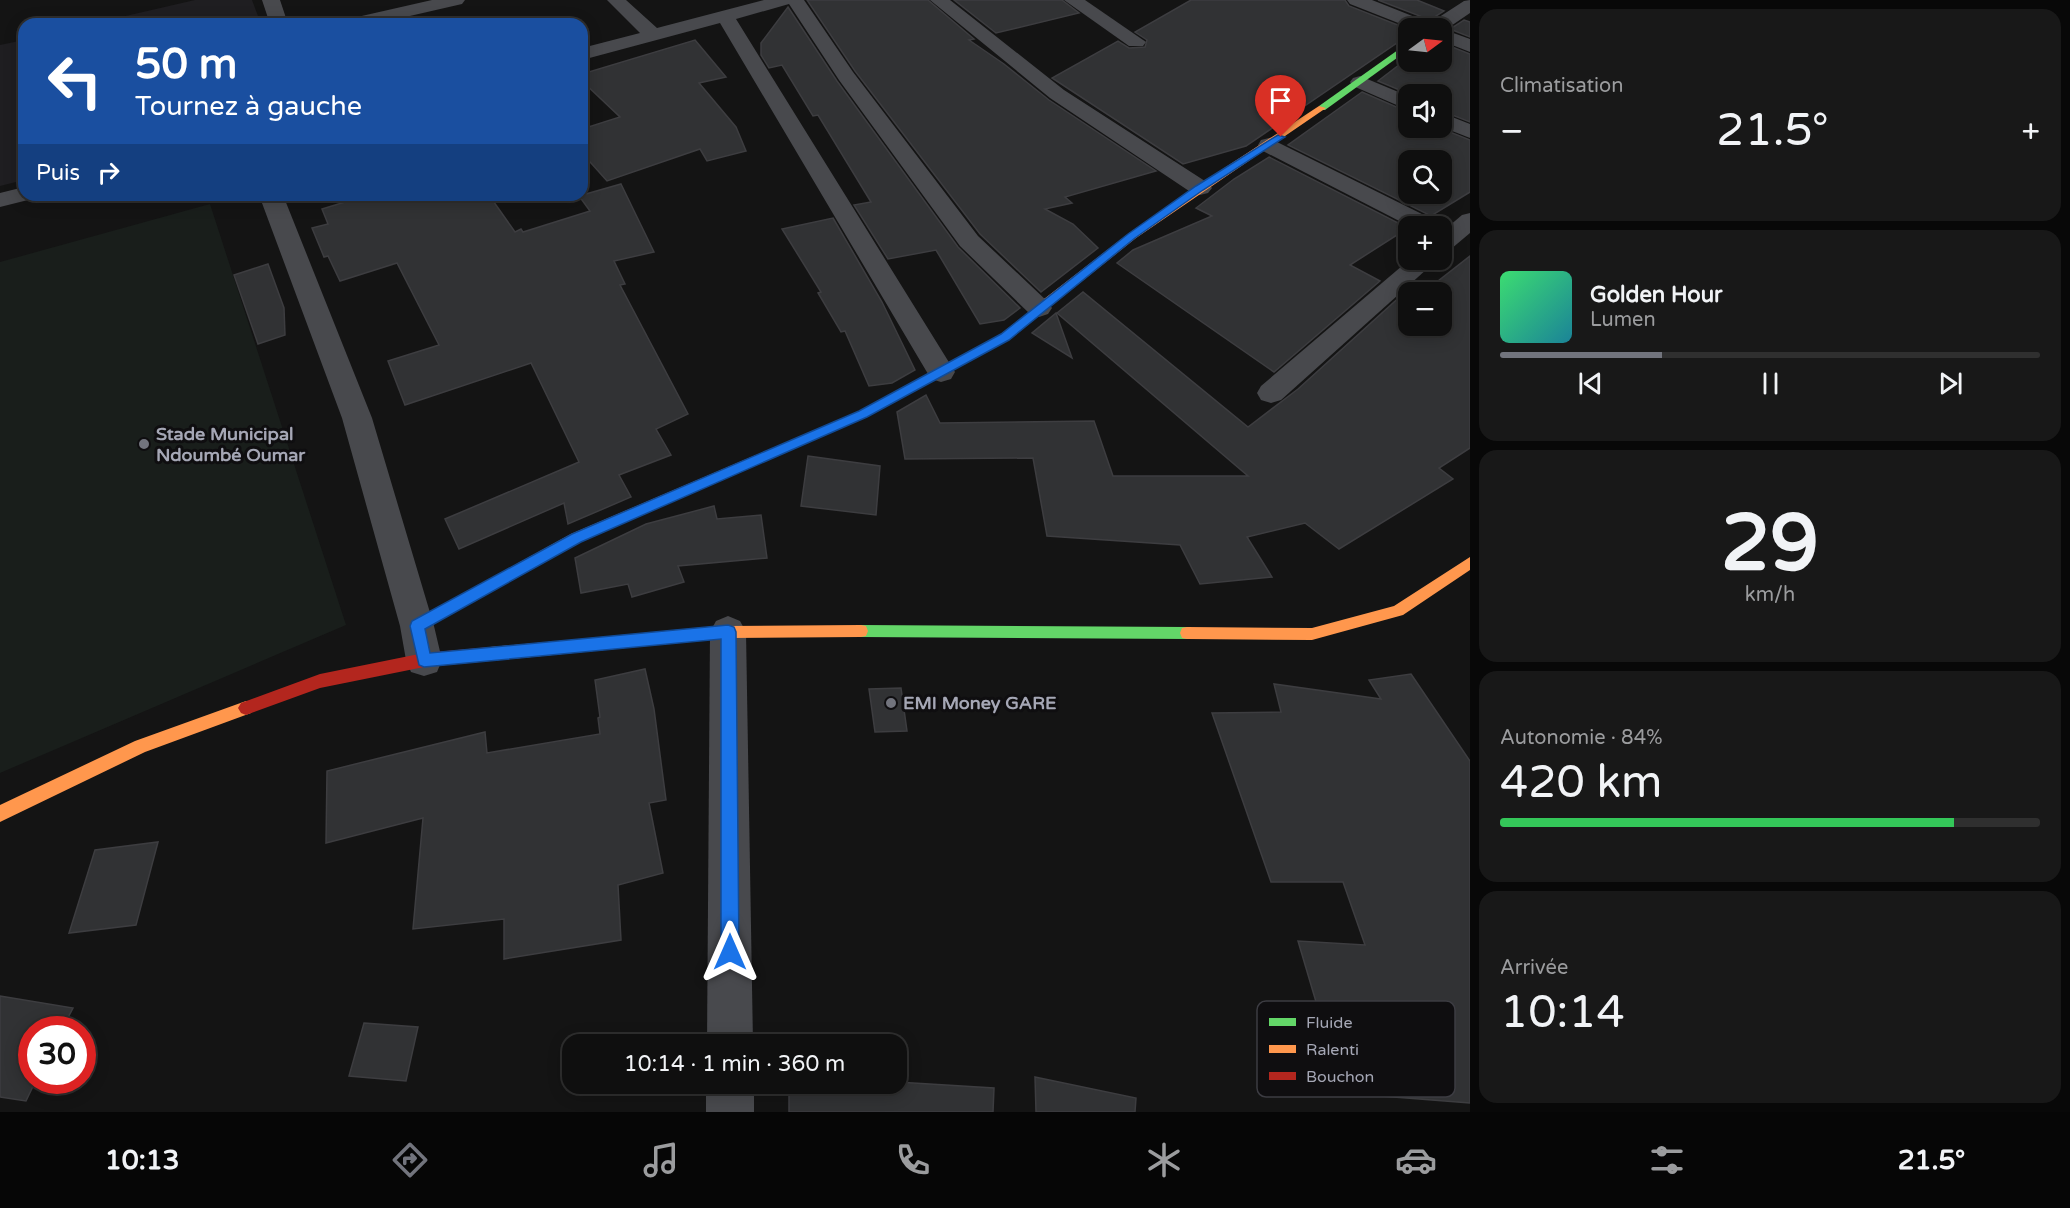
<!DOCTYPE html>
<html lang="fr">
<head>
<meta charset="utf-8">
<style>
  body { margin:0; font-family:"Varela Round",sans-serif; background:#181818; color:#f1f3f6; height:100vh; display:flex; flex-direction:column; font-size:22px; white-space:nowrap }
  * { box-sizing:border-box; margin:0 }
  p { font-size:20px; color:#9b9c9e }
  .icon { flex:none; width:33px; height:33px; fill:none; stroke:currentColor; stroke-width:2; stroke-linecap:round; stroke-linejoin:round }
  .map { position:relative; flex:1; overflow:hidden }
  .details { display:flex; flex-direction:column; gap:9px; padding:9px; background:#080808; width:600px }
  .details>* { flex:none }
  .banner { position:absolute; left:18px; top:18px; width:570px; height:183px; border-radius:18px; box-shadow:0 3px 15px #0003,0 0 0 2px #2f2f2f; background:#1a4fa0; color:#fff; overflow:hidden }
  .needle { width:39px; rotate:75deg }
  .fabs { position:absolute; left:1398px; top:18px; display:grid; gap:12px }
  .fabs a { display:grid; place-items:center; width:54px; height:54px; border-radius:12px; background:#0f0f0f; box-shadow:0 3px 15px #0003,0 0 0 2px #2f2f2f; font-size:30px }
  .speed { position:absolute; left:18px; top:1016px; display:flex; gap:12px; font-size:30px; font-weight:700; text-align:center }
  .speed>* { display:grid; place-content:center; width:78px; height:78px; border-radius:50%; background:#0f0f0f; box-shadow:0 3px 15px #0003,0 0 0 2px #2f2f2f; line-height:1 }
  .speed .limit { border:9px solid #d22; background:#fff; color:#111 }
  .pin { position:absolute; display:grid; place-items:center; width:51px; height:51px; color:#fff; margin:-62px -26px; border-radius:50% 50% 50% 0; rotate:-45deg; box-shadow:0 0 6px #0007 }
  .pin .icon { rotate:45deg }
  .me { position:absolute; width:66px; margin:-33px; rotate:0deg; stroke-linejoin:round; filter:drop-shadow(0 0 4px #0008) }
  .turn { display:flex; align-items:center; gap:21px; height:126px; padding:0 18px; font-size:27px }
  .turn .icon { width:78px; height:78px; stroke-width:2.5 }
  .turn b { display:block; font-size:42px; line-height:51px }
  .then { display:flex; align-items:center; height:57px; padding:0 18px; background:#0003; gap:12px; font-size:22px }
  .big { font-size:45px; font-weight:600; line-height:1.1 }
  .details .widget { flex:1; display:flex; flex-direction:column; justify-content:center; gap:9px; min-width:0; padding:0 21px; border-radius:18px; background:#181818 }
  .details .dial { align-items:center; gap:0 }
  .dial b { font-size:78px; line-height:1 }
  .song { display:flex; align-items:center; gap:18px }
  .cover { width:72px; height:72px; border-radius:9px; background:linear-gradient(135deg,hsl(140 70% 55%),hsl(190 70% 35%)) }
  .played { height:6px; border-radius:3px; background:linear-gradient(90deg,#72747d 30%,#2f2f2f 30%) }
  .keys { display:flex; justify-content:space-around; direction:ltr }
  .heat { display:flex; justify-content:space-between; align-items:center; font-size:33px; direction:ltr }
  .charge { height:9px; border-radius:4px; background:linear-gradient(90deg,#34c759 84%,#2f2f2f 0) }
  .trip { position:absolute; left:562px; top:1034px; width:345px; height:60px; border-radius:18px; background:#0f0f0f; box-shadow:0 3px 15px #0003,0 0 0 2px #2f2f2f; font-weight:600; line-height:60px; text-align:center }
  .dock { display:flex; height:96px; justify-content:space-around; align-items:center; background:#060606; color:#9b9c9e }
  .dock .icon { width:42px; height:42px }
  .dock .current { color:#72747d }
  .dock b { font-size:27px; color:#f1f3f6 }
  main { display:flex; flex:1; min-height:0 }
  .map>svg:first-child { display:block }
</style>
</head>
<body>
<main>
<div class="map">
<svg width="1470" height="1112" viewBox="0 0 1470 1112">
  <rect width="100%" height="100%" fill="#141414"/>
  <g fill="#1f1e21">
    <path d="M195,0H252L261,24H91Z"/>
    <path d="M24,40V180L0,186V45Z"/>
  </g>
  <path fill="#191e1b" d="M210,204L346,625L0,773V262Z"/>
  <g fill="#313234" stroke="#3d3d40" stroke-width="1.5" fill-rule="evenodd">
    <path d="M807,0H928L974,39L969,40L1004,64L1049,100L1156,171L1065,197L1072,203L1045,209L1073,224L1098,248L1041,292L980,234L855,71Z"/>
    <path d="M954,0H1062L1079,13L996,33Z"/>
    <path d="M1191,0H1345L1349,6L1408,29V39L1400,41L1246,146L1183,164L1052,78L1118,41L1129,48L1145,47L1147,40L1135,32Z"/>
    <path d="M1378,0H1417L1444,11L1430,20Z"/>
    <path d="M788,7L837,81L958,247L1020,308L1004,320L980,324L936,250L888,259L854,205L871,202L818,115L813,116L782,65L769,68L761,55V43Z"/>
    <path d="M1464,20L1470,22V37L1450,29Z"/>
    <path d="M695,40L726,77L699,83L736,127L746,151L707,161L700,149L607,181L582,153V129L620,117L582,81V74Z"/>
    <path d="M1442,43L1470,54V122L1442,111V94H1409L1378,81L1408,58V62H1442Z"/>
    <path d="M1362,92L1408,112V128H1440L1470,140V192L1431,216L1288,145ZM1408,160H1442V194H1408Z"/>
    <path d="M1269,157L1408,228L1350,265L1380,281L1274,372L1117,263L1133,250L1212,216L1196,208L1234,179Z"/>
    <path d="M621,184L654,252L614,261L625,284L620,285L688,414L656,429L671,455L619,475L631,497L568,524L564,503L459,549L445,519L579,462L531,363L405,405L388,361L439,345L397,263L340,281L328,256L324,257L312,228L328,224L322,209L345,202L341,195H489L515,232L521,229L523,232L590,211L579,196Z"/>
    <path d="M833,218L882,302L915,370L892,383L869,386L845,331L841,332L818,293L821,292L782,229Z"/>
    <path d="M1470,256V448L1439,468L1453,479L1339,549L1305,523L1247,537L1272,577L1200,584L1180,545L1047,536L1033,458L905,459L897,412L926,395L940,423L1094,421L1113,476H1248L1057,313L1083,292L1248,427L1298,389L1403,294L1408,297V326H1442V292H1424Z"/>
    <path d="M268,264L284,308L285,335L258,344L234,275Z"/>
    <path d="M1056,313L1072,358L1032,333Z"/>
    <path d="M808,456L880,466L876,515L801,506Z"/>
    <path d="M714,506L717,519L761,515L767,558L678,566L684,582L632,597L628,584L581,593L575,558L646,524Z"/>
    <path d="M645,669L654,709L666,800L649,803L663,873L618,885L621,940L504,959V919L413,929L423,818L326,843L327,771L485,732L487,753L600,734L598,718L600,717L595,680Z"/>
    <path d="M1411,674L1470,761V1103L1343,1093L1298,941L1365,945L1343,882H1271L1212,713L1281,712L1274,684L1381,699L1369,680Z"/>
    <path d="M901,688L907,731L875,732L869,689Z"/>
    <path d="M158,842L136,925L69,933L95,850Z"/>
    <path d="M0,996L73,1008L62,1029H32V1080H36L26,1101L0,1097Z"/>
    <path d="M364,1023L418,1027L406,1081L349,1076Z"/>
    <path d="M1035,1077L1136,1098L1135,1112H1036Z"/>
    <path d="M897,1082L994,1088L993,1112H789V1083Z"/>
  </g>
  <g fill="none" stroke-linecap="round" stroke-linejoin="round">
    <g fill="#48494d" fill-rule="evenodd">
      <path d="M262,0H280L288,24H270Z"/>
      <path d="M432,0H465L462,4L375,24H342L344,20Z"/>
      <path d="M607,0H626L657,28L764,0H804L853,72L978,236L1048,302L1052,308L1048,314L1039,317L1030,314L960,246L839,80L789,4L736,19L955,372L951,379L941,382L931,379L720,23L582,60V48L640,33Z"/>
      <path d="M930,0H950L1064,90L1208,183L1212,188L1208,193L1200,195L1192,193L1050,98Z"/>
      <path d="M1064,0H1085L1146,42L1143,46H1129Z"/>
      <path d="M1347,0H1372L1430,23L1464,1L1470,0V13L1445,30L1470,39V52L1442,41V28H1411L1350,4Z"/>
      <path d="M1360,76L1408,96V110L1353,86L1350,82L1353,78Z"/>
      <path d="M1442,113L1470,124V138L1442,127Z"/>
      <path d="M1269,138L1436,221L1439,226H1409L1261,150L1258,145L1261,140Z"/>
      <path d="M24,187V195H35L32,199L0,207V193Z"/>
      <path d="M259,195H283L372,418L434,626L442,660L437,672L424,676L411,672L406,660L400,626L342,418Z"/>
      <path d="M1470,213V233L1451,249L1442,252V232L1462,215Z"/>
      <path d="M1409,260H1437L1281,400L1271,403L1261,400L1257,393L1261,386Z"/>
      <path d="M728,616L740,621L746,632L753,1044H707L710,632L716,621Z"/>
      <rect x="706" y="1083" width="48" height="29"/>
    </g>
    <g fill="#63d668" fill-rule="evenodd">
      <path d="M1405,45H1408V50L1325,110H1319V106Z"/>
      <path d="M1048,298L1053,302L1052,305L1009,340L867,417L760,463H752L750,460L752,457L859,411L1001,334Z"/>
      <path d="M861,625L1187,627L1192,628L1194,633L1192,638L1187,639L861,637L856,636L854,631L856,626Z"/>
    </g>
    <g fill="#ff974d" fill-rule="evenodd">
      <path d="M1319,106L1326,108L1136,238L1052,305H1044V299L1128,234L1197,186Z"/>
      <path d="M756,455L762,460L760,463L581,542L422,630L417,632L412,630L410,626L412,622L571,534Z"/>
      <path d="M1470,557V570L1403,615L1312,640L1187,639L1182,638L1180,633L1182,628L1187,627L1312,628L1394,606Z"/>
      <path d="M861,625L866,626L868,631L866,636L861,637L728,638L490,661L485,659L483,654L485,649L490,647L728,626Z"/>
      <path d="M246,701L251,703L254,708L251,713L145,752L0,822V805L135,741Z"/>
    </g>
    <path fill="#b3261e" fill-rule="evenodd" d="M490,647L495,649L497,654L495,659L490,661L424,667L320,688L246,715L241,713L238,708L241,703L320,674L424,653Z"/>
  </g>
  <path fill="#1a73e8" stroke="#114b97" stroke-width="1.5" d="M1278,135L1285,137L1203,190L1135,238L1009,340L867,417L581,542L425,629L430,653L728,625L734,627L736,632L739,952L736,959L730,961L723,959L721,952V639L424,667L419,665L410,626L412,621L572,534L859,411L1001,334L1128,234L1196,186Z"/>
  <g fill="#72747d" stroke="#0f0e10" stroke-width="2">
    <circle cx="144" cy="444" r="6"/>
    <circle cx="891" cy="703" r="6"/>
  </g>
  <g text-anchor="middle" stroke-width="6" stroke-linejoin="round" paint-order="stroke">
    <g font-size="18" font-weight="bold" fill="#a5a7b5" stroke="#0f0e10" text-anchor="start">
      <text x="156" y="440">Stade Municipal<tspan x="156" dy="21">Ndoumbé Oumar</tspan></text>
      <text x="903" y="709">EMI Money GARE</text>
    </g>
  </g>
  <rect x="1257" y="1001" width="198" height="96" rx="9" fill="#0f0e10" stroke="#3c3c42" stroke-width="1.5"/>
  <rect x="1269" y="1018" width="27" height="8" fill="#63d668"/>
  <rect x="1269" y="1045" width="27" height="8" fill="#ff974d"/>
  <rect x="1269" y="1072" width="27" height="8" fill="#b3261e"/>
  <g font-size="16" fill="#a5a7b5">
    <text x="1306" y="1028">Fluide</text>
    <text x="1306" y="1055">Ralenti</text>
    <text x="1306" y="1082">Bouchon</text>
  </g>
</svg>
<div class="fabs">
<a><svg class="needle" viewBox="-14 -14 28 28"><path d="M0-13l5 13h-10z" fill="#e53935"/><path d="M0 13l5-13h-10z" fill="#9b9c9e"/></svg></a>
<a><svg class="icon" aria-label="sound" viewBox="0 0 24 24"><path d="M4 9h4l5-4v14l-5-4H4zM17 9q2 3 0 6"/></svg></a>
<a><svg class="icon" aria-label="search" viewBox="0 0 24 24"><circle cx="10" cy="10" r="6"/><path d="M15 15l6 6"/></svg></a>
<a>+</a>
<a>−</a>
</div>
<div class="speed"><div class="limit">30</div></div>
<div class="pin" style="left:1281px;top:137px;background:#d93025"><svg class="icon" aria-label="arrive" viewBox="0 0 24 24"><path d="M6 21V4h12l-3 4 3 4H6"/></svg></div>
<svg class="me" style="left:730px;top:952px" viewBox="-20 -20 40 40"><path d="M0-17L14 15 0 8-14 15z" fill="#1a73e8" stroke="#fff" stroke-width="4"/></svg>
<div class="trip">10:14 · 1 min · 360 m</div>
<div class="banner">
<div class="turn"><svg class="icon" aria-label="left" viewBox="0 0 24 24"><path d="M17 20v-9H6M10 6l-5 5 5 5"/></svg><div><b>50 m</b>Tournez à gauche</div></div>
<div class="then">Puis<svg class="icon" aria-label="right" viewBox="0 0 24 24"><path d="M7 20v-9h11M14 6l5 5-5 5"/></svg></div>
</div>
</div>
<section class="details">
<div class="widget"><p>Climatisation</p>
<div class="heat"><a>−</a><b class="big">21.5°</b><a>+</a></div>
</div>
<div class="widget">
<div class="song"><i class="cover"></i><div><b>Golden Hour</b><p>Lumen</p></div></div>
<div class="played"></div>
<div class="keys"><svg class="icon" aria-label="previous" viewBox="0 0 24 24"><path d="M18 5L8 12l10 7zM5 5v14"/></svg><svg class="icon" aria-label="pause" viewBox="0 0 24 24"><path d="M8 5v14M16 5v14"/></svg><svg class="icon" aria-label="next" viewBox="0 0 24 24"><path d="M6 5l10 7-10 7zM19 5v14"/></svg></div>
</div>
<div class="widget dial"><b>29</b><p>km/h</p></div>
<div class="widget"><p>Autonomie · 84%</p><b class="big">420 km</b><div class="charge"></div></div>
<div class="widget"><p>Arrivée</p><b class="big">10:14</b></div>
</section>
</main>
<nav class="dock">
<b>10:13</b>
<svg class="icon current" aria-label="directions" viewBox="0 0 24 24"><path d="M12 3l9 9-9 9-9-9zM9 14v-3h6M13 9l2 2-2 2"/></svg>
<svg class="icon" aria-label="music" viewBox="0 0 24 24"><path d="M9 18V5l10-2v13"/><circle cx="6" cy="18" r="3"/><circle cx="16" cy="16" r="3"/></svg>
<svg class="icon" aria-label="phone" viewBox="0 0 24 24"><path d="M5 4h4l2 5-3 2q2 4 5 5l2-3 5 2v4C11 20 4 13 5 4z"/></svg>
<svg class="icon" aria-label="climate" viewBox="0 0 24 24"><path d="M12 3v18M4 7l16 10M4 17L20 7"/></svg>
<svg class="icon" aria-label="car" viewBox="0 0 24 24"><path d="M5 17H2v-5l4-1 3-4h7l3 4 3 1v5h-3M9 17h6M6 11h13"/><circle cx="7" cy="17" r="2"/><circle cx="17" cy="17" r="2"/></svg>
<svg class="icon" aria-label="filters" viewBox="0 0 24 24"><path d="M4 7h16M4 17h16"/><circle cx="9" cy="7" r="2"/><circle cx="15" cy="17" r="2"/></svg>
<b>21.5°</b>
</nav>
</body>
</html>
